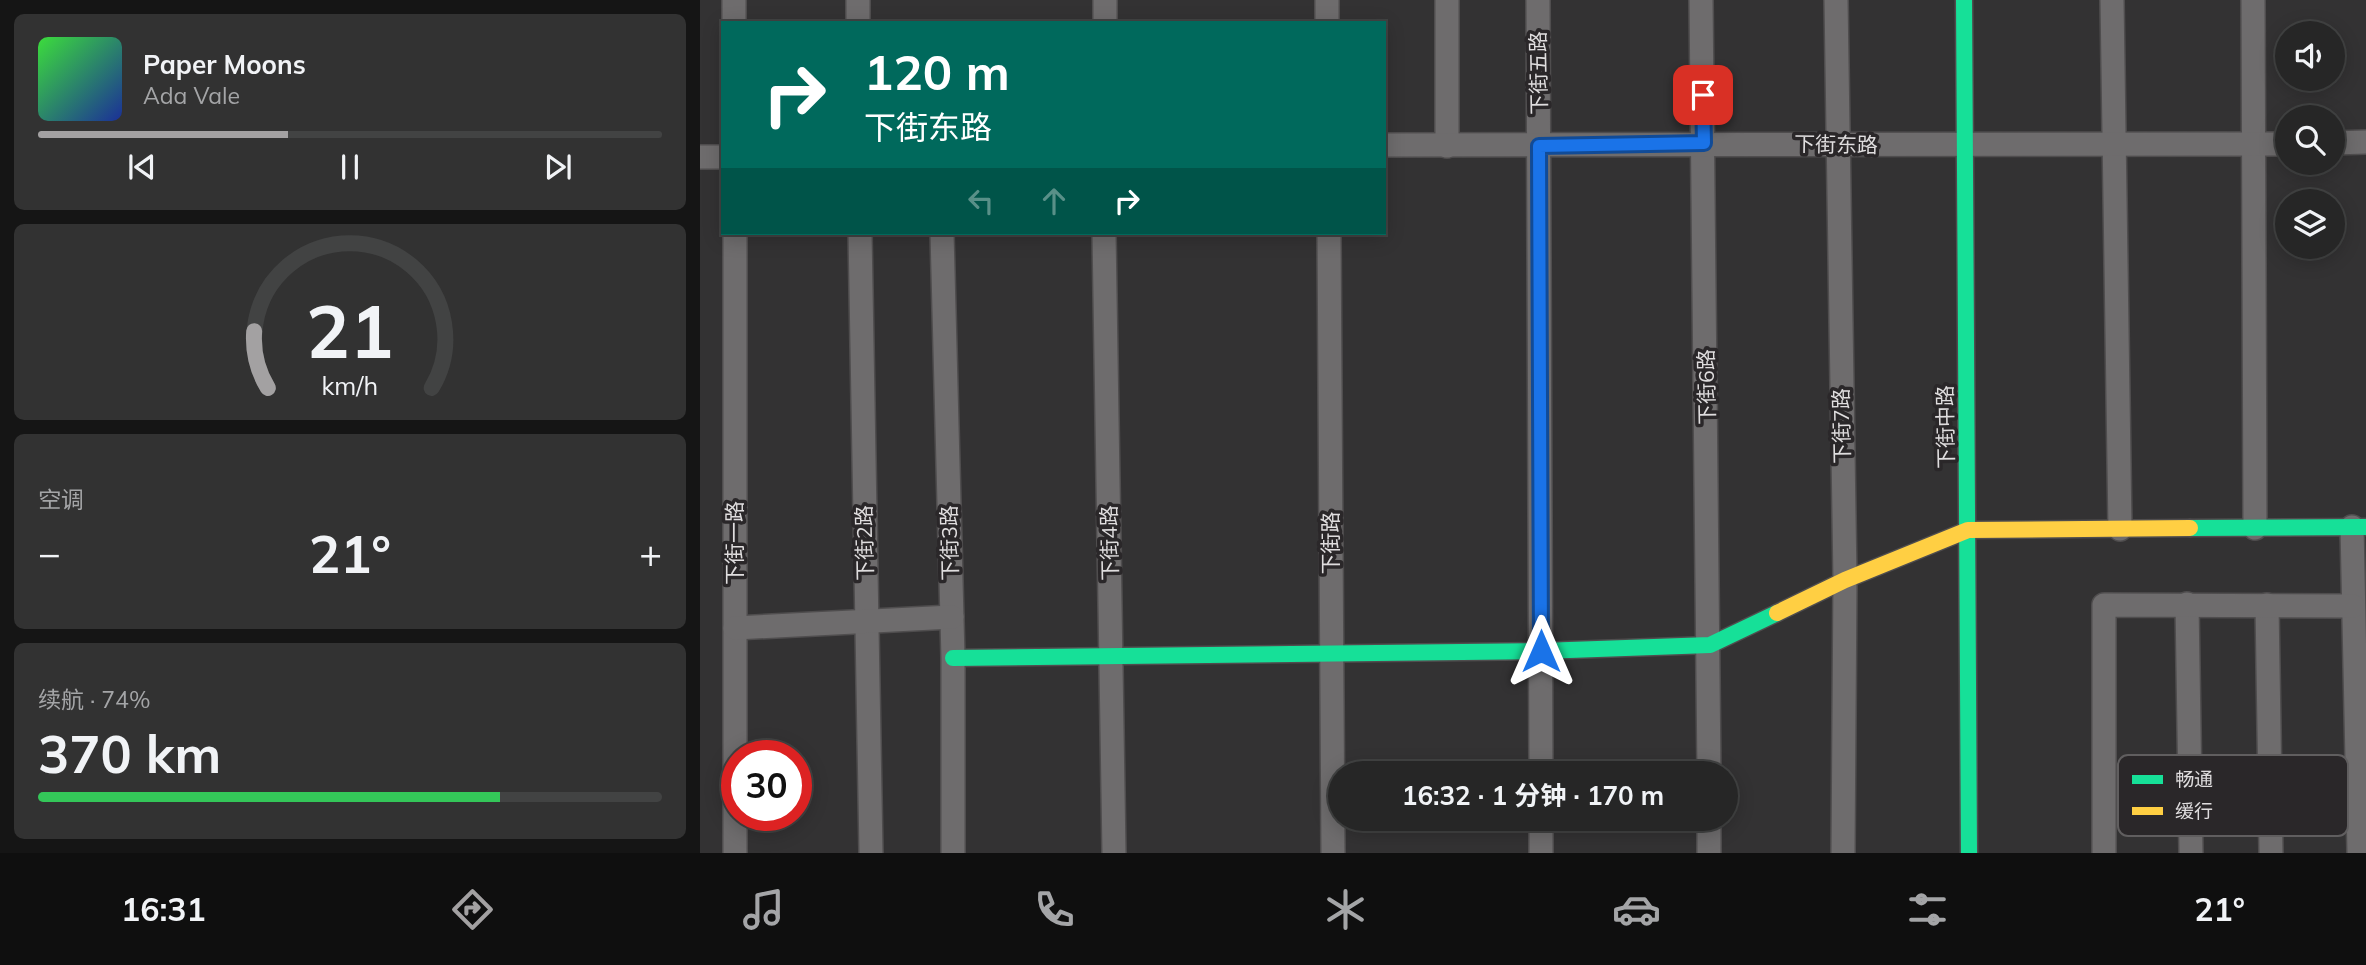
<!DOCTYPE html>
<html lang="zh">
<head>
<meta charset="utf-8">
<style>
  body { margin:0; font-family:Mulish,"Noto Sans SC",sans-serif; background:#323232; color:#f1f3f6; height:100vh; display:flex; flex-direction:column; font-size:26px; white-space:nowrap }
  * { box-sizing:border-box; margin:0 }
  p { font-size:23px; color:#a4a5a7 }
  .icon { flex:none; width:38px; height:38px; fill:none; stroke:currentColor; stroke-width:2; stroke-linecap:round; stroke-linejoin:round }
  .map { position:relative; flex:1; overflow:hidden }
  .details { display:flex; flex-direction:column; gap:14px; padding:14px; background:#151515; width:700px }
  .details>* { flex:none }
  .guide { position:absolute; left:21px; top:21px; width:665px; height:214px; border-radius:0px; box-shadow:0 4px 18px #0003,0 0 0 2px #424343; background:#00695c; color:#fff; overflow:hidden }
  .tools { position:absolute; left:1575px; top:21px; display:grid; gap:14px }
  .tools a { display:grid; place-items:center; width:70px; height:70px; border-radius:50%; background:#262626; box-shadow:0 4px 18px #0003,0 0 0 2px #424343; font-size:35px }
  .speed { position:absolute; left:21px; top:740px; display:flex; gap:14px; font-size:35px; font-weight:700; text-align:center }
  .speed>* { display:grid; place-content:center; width:91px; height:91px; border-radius:50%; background:#262626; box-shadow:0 4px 18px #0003,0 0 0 2px #424343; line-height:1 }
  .speed .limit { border:10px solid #d22; background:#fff; color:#111 }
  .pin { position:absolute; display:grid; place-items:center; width:60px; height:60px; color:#fff; margin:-30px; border-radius:14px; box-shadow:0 4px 10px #0006 }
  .me { position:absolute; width:77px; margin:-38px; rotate:0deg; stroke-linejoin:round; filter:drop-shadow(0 0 5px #0008) }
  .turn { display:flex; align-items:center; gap:24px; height:147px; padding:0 28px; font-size:32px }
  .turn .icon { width:91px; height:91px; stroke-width:2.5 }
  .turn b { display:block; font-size:49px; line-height:60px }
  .lanes { display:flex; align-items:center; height:66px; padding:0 28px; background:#0003; justify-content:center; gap:35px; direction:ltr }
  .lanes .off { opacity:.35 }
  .big { font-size:52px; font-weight:700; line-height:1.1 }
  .details .widget { flex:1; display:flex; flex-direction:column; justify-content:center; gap:10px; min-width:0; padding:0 24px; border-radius:10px; background:#323232 }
  .details .dial { align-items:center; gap:0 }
  .dial svg { height:182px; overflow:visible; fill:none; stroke:#424343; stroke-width:7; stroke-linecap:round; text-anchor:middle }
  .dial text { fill:#f1f3f6; stroke:none }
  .song { display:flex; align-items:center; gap:21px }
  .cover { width:84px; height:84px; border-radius:10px; background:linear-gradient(135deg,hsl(120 70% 55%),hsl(230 70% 35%)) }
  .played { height:7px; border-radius:4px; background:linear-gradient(90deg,#a3a1a2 40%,#424343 40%) }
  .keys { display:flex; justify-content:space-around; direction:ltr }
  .heat { display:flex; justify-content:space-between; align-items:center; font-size:38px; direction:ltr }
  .charge { height:10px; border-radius:5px; background:linear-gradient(90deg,#34c759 74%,#424343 0) }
  .trip { position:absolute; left:628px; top:761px; width:410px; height:70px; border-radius:35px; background:#262626; box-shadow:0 4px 18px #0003,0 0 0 2px #424343; font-weight:700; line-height:70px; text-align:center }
  .menu { display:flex; height:112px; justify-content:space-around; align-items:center; background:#0f0f0f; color:#a4a5a7 }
  .menu .icon { width:49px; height:49px }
  .menu .on { color:#a3a1a2 }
  .menu b { font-size:32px; color:#f1f3f6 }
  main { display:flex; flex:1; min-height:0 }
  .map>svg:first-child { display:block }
</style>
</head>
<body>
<main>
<section class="details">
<div class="widget">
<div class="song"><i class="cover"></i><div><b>Paper Moons</b><p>Ada Vale</p></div></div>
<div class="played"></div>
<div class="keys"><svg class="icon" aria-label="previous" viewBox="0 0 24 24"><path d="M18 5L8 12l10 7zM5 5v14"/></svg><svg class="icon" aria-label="pause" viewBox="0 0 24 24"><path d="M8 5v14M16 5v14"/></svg><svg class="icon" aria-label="next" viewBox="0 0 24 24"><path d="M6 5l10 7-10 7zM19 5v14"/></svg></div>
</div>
<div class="widget dial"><svg viewBox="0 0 100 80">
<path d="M14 69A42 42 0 1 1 86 69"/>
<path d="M14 69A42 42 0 0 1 8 44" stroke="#a3a1a2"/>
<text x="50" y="56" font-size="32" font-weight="700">21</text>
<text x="50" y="72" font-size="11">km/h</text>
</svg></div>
<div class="widget"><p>空调</p>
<div class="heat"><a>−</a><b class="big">21°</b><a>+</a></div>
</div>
<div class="widget"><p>续航 · 74%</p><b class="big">370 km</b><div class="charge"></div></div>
</section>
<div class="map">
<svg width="1666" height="853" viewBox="0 0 1666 853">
  <rect width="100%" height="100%" fill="#333233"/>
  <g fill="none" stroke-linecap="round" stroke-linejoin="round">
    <g stroke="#4f4d4e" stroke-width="26">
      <g id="street">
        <path d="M34,0V23"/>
        <path d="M158,0V23"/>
        <path d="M627,0V23"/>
        <path d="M747,0V146"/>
        <path d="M838,0L841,774"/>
        <path d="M1001,0L1009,774"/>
        <path d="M1136,0L1145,580L1143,853"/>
        <path d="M1412,0L1420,529"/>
        <path d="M1553,0L1555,528"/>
        <path d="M405,23V0"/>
        <path d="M1633,143L1666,142"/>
        <path d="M684,145L1587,144"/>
        <path d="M0,157H23"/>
        <path d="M35,233V853"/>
        <path d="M160,233L171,853"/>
        <path d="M242,233L253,658V853"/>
        <path d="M404,233L414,853"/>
        <path d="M629,233L633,853"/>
        <path d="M1652,527L1659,853"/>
        <path d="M1487,604L1491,853"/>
        <path d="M1567,605L1571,853"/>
        <path d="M35,628L252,617"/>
        <path d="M841,819V853"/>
        <path d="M1009,853V819"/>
        <path d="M1404,853V605L1653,606"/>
      </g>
    </g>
    <g stroke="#4f4d4e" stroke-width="19">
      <g id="fast">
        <path d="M1264,0L1269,853"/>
        <path d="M1490,528L1666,527"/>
        <path d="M253,658L841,651L1010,645L1077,613"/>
      </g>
    </g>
    <g stroke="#4f4d4e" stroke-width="19">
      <path id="slow" d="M1077,613L1145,580L1268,530L1490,528"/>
    </g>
    <use href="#street" stroke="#6e6c6d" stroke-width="23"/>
    <use href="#fast" stroke="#16e098" stroke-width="16"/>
    <use href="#slow" stroke="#ffcf43" stroke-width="16"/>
  </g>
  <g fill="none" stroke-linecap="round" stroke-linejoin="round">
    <g stroke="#114b97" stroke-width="18">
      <path id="route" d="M841,651L839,146L1004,143L1003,95"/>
    </g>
    <use href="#route" stroke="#1a73e8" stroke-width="12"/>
  </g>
  <g text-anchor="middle" stroke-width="7" stroke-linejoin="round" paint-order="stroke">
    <g font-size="21" fill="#dfddde" stroke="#2a2729">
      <text transform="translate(839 73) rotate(-91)" y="7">下街五路</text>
      <text transform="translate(1136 145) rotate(1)" y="7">下街东路</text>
      <text transform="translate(1007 387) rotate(-91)" y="7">下街6路</text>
      <text transform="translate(1142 426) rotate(-91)" y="7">下街7路</text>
      <text transform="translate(1246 427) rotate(-91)" y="7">下街中路</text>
      <text transform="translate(35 543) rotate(-90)" y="7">下街一路</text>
      <text transform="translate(165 543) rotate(-91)" y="7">下街2路</text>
      <text transform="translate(250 543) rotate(-91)" y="7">下街3路</text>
      <text transform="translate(410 543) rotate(-91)" y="7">下街4路</text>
      <text transform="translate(631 543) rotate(-90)" y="7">下街路</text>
    </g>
  </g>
  <rect x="1418" y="755" width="230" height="81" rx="10" fill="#2a2729" stroke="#605e5f" stroke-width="2"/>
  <rect x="1432" y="775" width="31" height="9" fill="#16e098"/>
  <rect x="1432" y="807" width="31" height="8" fill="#ffcf43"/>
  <g font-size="19" fill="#dfddde">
    <text x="1475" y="786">畅通</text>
    <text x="1475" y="818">缓行</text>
  </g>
</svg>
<div class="tools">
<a><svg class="icon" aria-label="sound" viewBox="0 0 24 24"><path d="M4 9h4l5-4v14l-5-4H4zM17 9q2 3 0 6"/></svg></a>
<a><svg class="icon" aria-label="search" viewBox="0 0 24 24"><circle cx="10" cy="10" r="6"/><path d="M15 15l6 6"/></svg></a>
<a><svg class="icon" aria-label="layers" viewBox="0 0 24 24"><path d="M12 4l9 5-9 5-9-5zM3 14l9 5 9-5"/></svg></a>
</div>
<div class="speed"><div class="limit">30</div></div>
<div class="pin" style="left:1003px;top:95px;background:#d93025"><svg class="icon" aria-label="arrive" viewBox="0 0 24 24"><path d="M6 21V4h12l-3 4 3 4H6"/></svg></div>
<svg class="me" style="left:841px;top:651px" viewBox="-20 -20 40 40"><path d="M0-17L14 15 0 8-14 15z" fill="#1a73e8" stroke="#fff" stroke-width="4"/></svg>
<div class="trip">16:32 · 1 分钟 · 170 m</div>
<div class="guide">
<div class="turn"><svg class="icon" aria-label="right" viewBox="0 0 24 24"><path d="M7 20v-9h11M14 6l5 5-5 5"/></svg><div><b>120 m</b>下街东路</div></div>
<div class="lanes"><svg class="icon off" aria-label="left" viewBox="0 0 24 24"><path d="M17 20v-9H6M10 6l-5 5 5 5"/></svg><svg class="icon off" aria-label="ahead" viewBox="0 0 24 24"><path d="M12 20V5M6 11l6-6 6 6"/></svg><svg class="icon" aria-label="right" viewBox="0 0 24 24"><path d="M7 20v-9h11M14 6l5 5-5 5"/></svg></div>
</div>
</div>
</main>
<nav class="menu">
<b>16:31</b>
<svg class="icon on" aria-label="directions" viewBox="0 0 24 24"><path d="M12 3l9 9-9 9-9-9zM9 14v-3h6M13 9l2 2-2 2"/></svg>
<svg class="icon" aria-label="music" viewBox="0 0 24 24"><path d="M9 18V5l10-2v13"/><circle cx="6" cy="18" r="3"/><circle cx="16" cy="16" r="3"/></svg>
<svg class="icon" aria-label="phone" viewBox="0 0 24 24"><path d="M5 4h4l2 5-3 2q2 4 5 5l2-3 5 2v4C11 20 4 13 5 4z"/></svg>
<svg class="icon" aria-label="climate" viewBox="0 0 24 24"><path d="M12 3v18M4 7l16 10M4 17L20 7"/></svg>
<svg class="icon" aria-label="car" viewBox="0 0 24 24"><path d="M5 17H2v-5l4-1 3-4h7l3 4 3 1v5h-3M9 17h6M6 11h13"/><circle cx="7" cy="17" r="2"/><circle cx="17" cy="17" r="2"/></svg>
<svg class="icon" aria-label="filters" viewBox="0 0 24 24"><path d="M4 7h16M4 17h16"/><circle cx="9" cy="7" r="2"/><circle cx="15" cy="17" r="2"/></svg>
<b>21°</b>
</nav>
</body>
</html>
